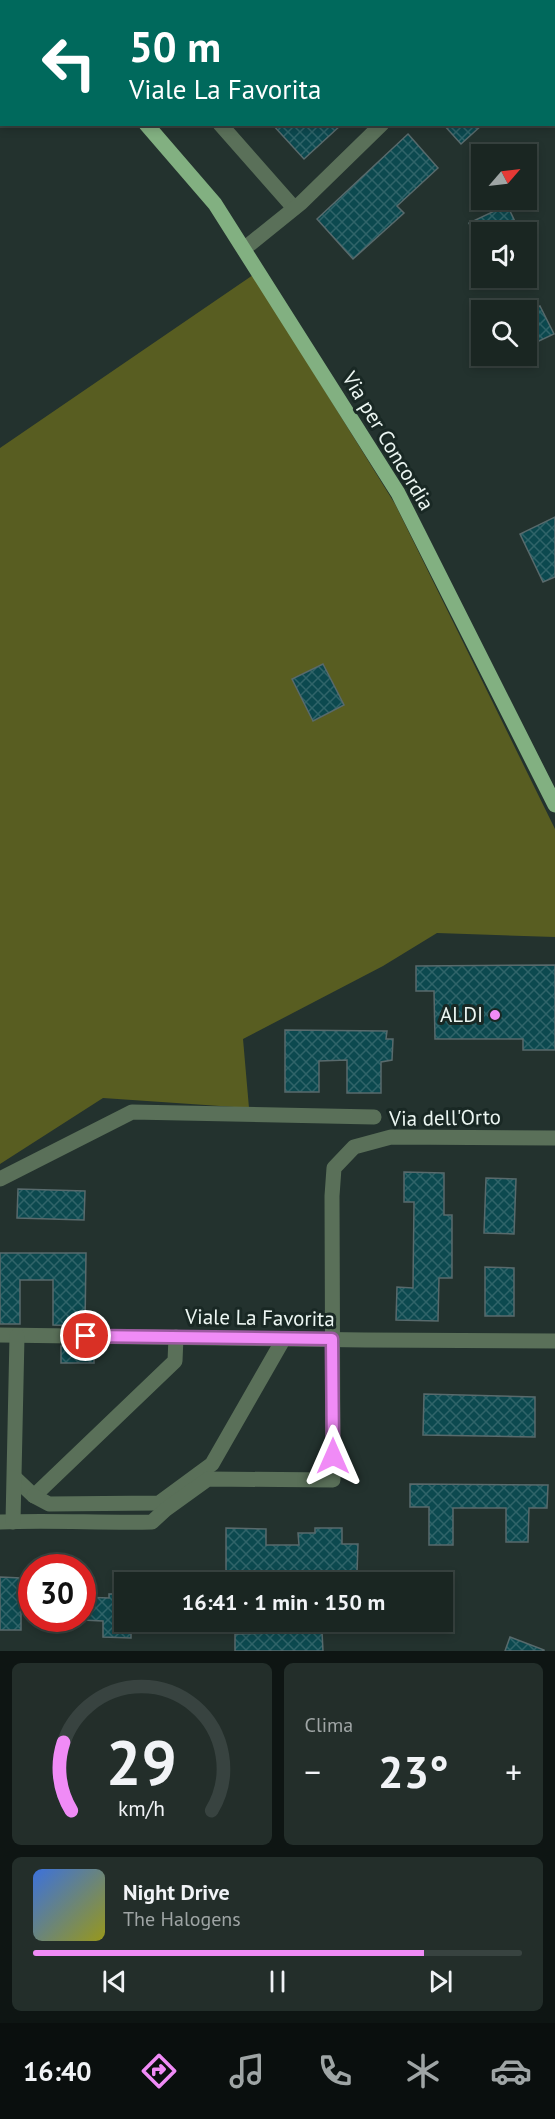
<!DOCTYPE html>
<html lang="it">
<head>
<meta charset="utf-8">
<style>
  body { margin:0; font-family:"PT Sans",sans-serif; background:#232e2a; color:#f1f3f6; height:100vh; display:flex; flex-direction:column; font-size:22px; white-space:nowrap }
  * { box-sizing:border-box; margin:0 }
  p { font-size:20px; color:#9fa5a5 }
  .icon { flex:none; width:33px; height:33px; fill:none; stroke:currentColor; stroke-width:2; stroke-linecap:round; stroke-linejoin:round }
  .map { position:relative; height:1651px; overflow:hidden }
  .drawer { display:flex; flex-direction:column; gap:12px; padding:12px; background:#0e1513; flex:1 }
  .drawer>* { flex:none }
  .guide { position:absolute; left:0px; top:0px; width:555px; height:126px; box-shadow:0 3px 9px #0003,0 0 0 2px #384340; background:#00695c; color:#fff; overflow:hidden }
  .needle { width:39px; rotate:62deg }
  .buttons { position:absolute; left:471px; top:144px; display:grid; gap:12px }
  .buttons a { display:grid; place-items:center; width:66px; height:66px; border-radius:0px; background:#1a2622; box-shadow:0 3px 9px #0003,0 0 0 2px #384340; font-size:30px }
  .speed { position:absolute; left:18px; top:1554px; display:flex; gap:12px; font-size:30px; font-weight:700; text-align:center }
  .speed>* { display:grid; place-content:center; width:78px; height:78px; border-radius:50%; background:#1a2622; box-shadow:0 3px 9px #0003,0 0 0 2px #384340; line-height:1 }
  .speed .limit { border:9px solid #d22; background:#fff; color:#111 }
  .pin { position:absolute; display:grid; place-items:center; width:51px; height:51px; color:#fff; margin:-26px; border:3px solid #fff; border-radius:50%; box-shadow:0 2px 6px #0007 }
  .me { position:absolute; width:66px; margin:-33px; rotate:0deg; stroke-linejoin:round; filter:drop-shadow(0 0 4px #0008) }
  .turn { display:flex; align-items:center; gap:21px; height:126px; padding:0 30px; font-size:27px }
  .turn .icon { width:78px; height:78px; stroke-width:2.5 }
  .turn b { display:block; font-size:42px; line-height:51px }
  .big { font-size:45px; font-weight:800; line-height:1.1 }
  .drawer .tile { flex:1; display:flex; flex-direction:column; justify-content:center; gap:9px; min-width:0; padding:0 21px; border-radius:9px; background:#232e2a }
  .drawer .dial { align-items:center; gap:0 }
  .dial svg { height:156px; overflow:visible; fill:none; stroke:#384340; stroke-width:7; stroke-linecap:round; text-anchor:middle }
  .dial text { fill:#f1f3f6; stroke:none }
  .song { display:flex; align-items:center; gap:18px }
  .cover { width:72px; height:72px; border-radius:9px; background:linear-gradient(135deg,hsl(220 70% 55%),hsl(60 70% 35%)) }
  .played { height:6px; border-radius:3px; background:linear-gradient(90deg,#f08bf6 80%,#384340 80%) }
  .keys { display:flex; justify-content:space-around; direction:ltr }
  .heat { display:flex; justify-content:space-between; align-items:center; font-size:33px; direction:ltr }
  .drawer .tiles { flex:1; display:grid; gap:12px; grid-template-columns:1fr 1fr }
  .tile:last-child { grid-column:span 2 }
  .trip { position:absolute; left:114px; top:1572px; width:339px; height:60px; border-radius:0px; background:#1a2622; box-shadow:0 3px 9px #0003,0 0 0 2px #384340; font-weight:800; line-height:60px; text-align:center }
  .dock { display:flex; height:96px; justify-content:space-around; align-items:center; background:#0a0f0e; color:#9fa5a5 }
  .dock .icon { width:42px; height:42px }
  .dock .selected { color:#f08bf6 }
  .dock b { font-size:27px; color:#f1f3f6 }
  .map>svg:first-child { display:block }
</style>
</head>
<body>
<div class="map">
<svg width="555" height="1651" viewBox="0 0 555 1651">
  <defs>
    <pattern id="building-cross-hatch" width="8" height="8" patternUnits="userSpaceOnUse" patternTransform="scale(1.5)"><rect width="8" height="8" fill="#0c494f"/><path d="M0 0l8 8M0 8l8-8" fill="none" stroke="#306469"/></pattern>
  </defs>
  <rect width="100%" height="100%" fill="#23322e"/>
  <path fill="#585d21" d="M253,275L395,504L555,829V937L437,933L383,966L243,1039L249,1108L103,1098L0,1164V448Z"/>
  <g fill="url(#building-cross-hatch)" stroke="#586a6c" stroke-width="1.5">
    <path d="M272,124H342L304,159Z"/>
    <path d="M443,124H483L461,144Z"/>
    <path d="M408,134L438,168L397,206L404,213L353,259L317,219Z"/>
    <path d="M507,205L520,232H473L469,223Z"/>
    <path d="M540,306L554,334L526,347V312Z"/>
    <path d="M555,517V577L543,582L520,534Z"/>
    <path d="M323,664L344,705L313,721L292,679Z"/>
    <path d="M555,965V1050H523V1039H435L434,991H416V966Z"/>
    <path d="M285,1030L387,1031L386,1039H393L392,1060L381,1062V1093H347V1060L319,1061V1092H285Z"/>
    <path d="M404,1172L444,1173V1215H452V1278H439L438,1321L396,1320L397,1287L413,1288L414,1202H404Z"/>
    <path d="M486,1178L516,1179L514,1234L484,1233Z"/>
    <path d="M18,1189L85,1191L84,1220L17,1218Z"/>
    <path d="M0,1253H86L85,1326L53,1325V1280H20V1324H0Z"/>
    <path d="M485,1267L514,1268V1316H485Z"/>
    <rect x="61" y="1346" width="33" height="17"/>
    <path d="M424,1394L535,1397V1437L423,1435Z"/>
    <path d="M410,1484L548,1485L547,1508H529L528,1542H506V1508H453V1545H429V1507H410Z"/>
    <path d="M226,1528L266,1529V1545H299L298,1533H315V1528H342V1544H358L357,1573H322V1575L226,1574Z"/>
    <path d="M0,1577L21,1578V1630H0Z"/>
    <path d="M109,1594H124V1622H131V1638L103,1637V1621L82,1620V1597L109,1598Z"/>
    <path d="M322,1632L323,1651H235V1634Z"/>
    <path d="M510,1637L544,1650V1651H505Z"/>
  </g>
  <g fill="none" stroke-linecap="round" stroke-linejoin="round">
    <g stroke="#5a7059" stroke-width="15">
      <path d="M108,0L109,2"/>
      <path d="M378,0L379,2"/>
      <path d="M519,2L520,0"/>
      <path d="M220,124L294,208"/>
      <path d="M245,248L301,203L382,124"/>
      <path d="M0,1179L132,1112L374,1117"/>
      <path d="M0,1335L365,1340L555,1341"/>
      <path d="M15,1478L34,1496L175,1361L176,1337"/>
      <path d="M34,1496L49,1504L159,1503L212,1464L283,1340"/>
      <path d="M0,1522C50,1520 101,1523 152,1522L165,1510L208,1479L333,1480L332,1196L334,1168L354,1147L391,1137L555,1138"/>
      <path d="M13,1522L17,1336"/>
    </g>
    <g stroke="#82b081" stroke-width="15">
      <path d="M4,0L6,2"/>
      <path d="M146,124L215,204L398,493L555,805"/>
    </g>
  </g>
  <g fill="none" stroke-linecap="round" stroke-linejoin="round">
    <g stroke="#9c5aa0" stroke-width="15">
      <path id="route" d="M86,1336L332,1339L333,1456"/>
    </g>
    <use href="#route" stroke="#f08bf6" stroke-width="10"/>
  </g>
  <circle fill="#f08bf6" stroke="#192824" stroke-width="2" cx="495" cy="1015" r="6"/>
  <g text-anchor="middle" stroke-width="6" stroke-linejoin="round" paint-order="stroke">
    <g font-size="21" fill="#ecf6f2" stroke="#192824">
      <text transform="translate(388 441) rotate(59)" y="7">Via per Concordia</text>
      <text transform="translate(445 1118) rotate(-1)" y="7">Via dell'Orto</text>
      <text transform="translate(260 1318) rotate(1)" y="7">Viale La Favorita</text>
    </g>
    <g font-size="21" fill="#ecf6f2" stroke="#192824" text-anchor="end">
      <text x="483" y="1022">ALDI</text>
    </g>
  </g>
</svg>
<div class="buttons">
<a><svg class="needle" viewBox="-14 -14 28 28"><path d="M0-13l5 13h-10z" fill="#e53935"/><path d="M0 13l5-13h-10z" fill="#9fa5a5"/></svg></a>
<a><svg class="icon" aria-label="sound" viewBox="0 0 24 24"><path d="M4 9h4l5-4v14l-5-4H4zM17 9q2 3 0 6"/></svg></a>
<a><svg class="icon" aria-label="search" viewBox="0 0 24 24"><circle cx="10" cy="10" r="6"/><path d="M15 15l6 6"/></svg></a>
</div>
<div class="speed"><div class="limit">30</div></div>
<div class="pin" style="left:86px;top:1336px;background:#d93025"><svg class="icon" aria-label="arrive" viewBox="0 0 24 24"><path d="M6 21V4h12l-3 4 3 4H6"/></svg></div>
<svg class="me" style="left:333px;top:1456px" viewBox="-20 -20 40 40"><path d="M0-17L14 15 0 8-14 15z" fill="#f08bf6" stroke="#fff" stroke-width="4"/></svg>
<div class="trip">16:41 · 1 min · 150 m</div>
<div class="guide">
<div class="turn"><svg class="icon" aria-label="left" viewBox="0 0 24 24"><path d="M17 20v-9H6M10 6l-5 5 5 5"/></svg><div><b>50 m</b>Viale La Favorita</div></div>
</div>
</div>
<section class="drawer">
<div class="tiles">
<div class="tile dial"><svg viewBox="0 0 100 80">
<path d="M14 69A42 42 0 1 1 86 69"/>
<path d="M14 69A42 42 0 0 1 10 34" stroke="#f08bf6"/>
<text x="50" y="56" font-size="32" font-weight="700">29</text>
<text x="50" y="72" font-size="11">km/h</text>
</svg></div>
<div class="tile"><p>Clima</p>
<div class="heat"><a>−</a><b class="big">23°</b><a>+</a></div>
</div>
<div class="tile">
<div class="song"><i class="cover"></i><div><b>Night Drive</b><p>The Halogens</p></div></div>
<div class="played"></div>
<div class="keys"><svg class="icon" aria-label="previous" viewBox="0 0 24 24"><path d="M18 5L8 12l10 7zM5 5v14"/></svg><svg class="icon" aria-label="pause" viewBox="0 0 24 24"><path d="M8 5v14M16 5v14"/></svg><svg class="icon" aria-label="next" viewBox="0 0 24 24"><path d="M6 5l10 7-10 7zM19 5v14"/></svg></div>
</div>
</div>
</section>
<nav class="dock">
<b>16:40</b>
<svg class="icon selected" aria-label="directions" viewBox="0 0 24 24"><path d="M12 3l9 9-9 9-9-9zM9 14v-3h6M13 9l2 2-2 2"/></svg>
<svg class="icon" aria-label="music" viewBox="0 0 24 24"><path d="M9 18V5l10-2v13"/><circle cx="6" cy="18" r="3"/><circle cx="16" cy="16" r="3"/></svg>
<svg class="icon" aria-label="phone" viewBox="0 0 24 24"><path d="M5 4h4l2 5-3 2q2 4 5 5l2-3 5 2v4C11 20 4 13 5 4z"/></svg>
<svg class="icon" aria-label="climate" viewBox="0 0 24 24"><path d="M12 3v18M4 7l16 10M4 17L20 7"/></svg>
<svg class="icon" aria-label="car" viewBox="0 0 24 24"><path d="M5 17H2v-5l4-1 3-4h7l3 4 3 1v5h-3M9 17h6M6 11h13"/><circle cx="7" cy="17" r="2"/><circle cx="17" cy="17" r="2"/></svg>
</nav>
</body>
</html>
